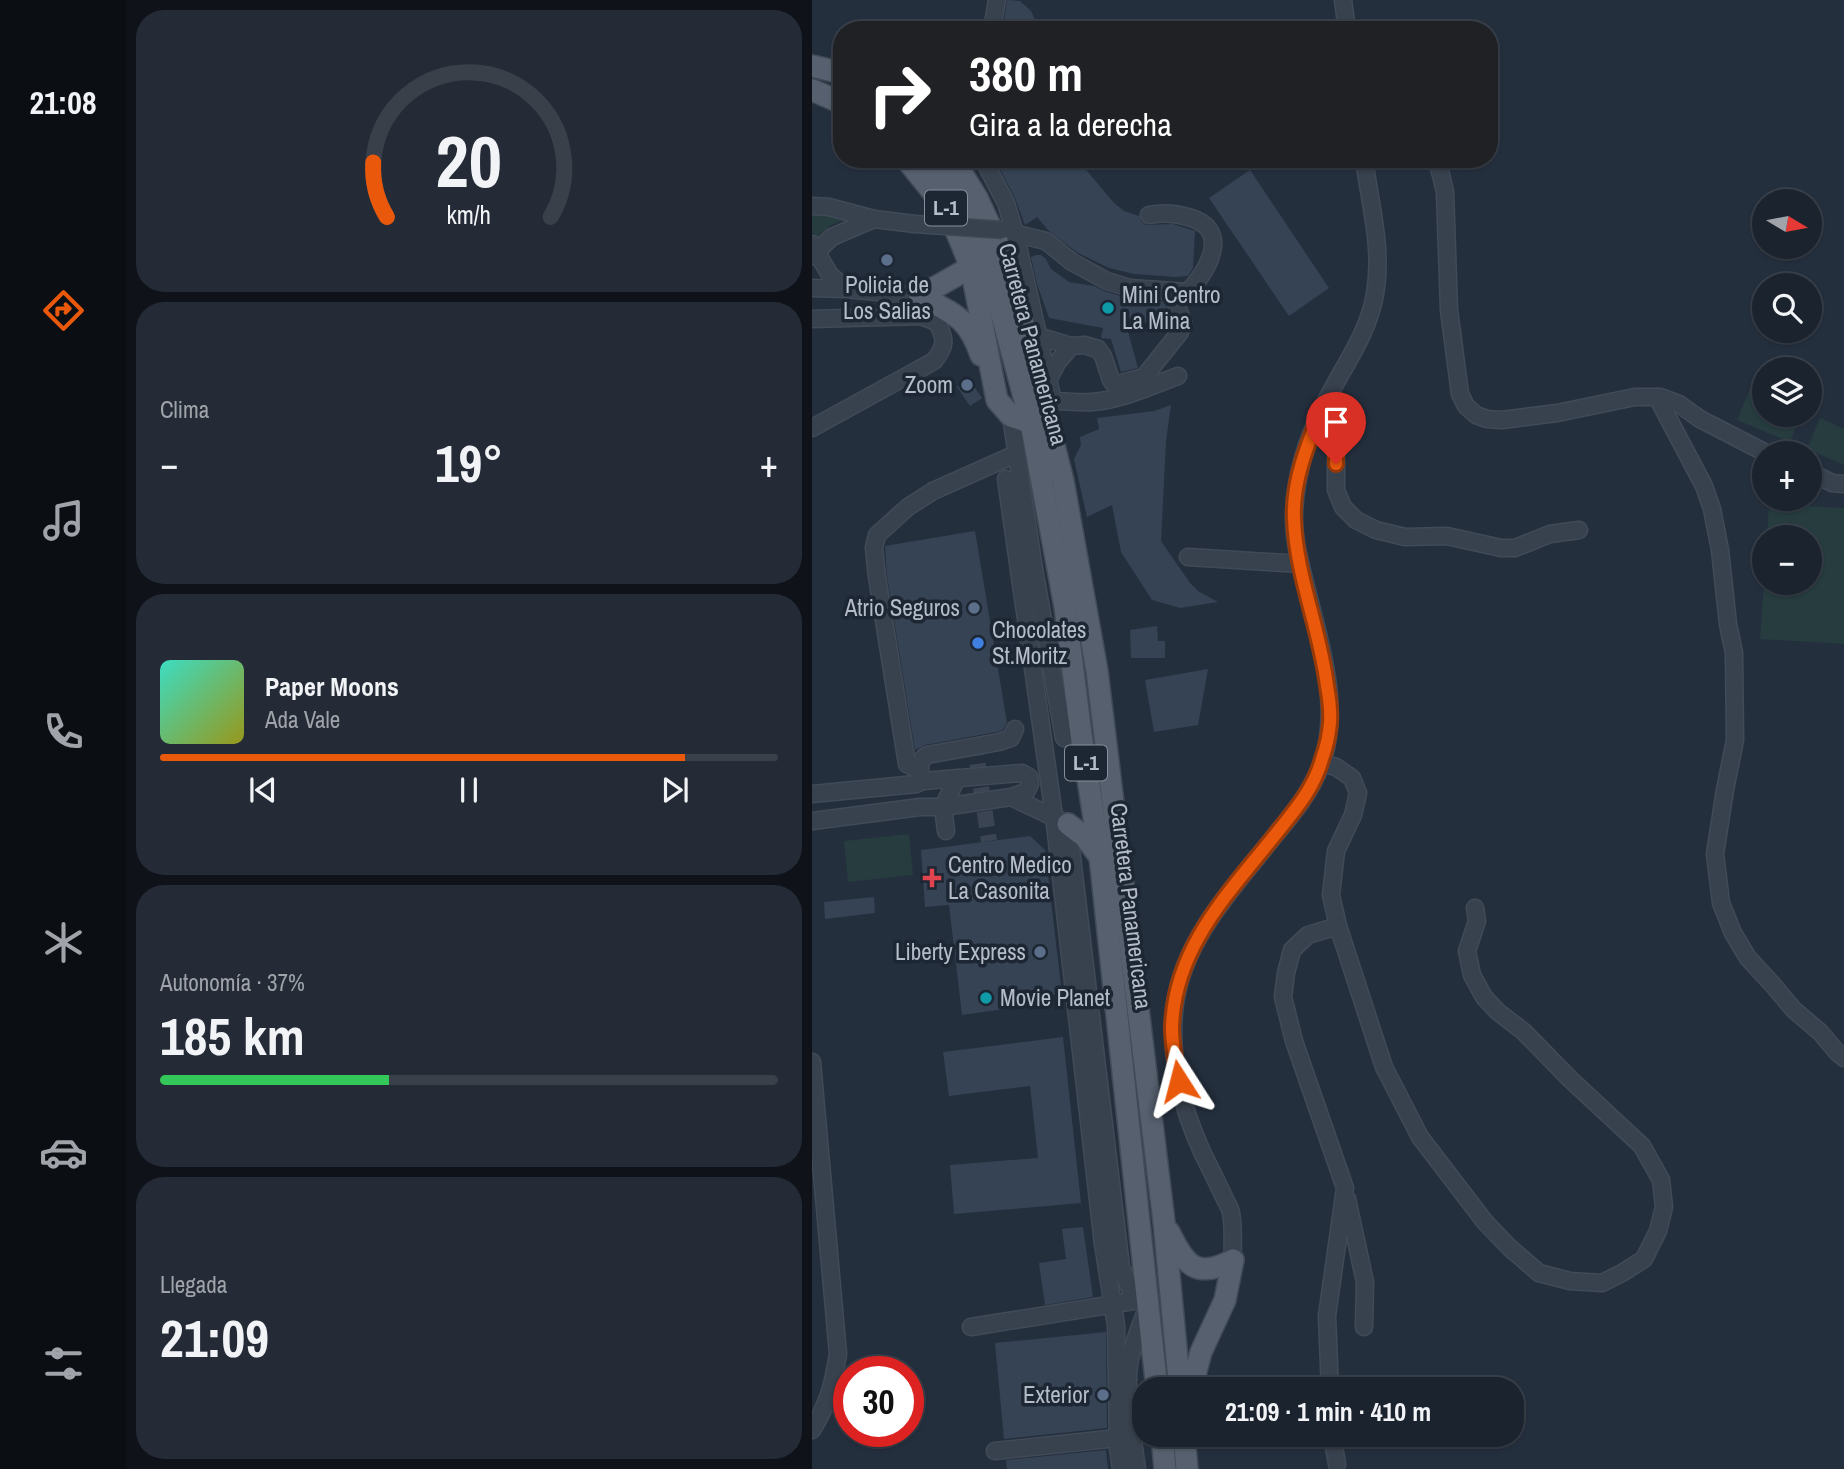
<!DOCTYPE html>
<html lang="es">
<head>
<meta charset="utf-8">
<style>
  body { margin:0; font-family:"Archivo Narrow",sans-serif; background:#242b36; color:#f1f3f6; height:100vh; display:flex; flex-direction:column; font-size:26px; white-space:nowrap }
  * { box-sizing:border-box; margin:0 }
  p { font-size:23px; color:#a0a4aa }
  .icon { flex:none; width:38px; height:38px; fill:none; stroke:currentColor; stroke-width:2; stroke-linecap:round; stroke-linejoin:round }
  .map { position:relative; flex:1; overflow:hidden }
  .side { display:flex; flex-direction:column; gap:10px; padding:10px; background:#0f1319; width:686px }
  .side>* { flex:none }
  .top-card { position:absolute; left:21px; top:21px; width:665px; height:147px; border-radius:28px; box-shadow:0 2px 5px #0004,0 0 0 2px #39404a; background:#202124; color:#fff; overflow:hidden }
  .needle { width:46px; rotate:100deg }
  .controls { position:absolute; left:940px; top:189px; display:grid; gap:14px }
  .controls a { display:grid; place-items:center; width:70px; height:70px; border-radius:50%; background:#1b232e; box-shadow:0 2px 5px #0004,0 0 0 2px #39404a; font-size:35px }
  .speed { position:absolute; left:21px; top:1356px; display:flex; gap:14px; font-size:35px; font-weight:700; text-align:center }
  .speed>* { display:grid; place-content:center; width:91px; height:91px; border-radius:50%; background:#1b232e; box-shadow:0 2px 5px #0004,0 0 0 2px #39404a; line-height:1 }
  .speed .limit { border:10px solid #d22; background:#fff; color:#111 }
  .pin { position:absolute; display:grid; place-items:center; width:60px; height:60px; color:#fff; margin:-72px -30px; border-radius:50% 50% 50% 0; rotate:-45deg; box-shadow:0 0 7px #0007 }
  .pin .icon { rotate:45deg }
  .me { position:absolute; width:77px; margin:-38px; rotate:351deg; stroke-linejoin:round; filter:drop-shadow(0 0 5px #0008) }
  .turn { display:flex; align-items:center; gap:24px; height:147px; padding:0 21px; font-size:32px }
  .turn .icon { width:91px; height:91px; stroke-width:2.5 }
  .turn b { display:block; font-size:49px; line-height:60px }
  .big { font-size:52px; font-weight:700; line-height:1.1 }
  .side .widget { flex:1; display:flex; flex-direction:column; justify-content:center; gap:10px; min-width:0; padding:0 24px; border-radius:28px; background:#242b36 }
  .side .dial { align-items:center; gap:0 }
  .dial svg { height:182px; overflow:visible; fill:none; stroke:#39404a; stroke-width:7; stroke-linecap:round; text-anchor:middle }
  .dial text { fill:#f1f3f6; stroke:none }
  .song { display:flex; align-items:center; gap:21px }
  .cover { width:84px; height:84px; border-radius:10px; background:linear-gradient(135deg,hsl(170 70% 55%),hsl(60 70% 35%)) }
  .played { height:7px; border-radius:4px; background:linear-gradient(90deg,#ea580c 85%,#39404a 85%) }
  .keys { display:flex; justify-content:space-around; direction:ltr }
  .heat { display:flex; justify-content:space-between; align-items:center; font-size:38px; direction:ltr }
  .charge { height:10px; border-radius:5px; background:linear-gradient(90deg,#34c759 37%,#39404a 0) }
  .trip { position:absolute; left:320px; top:1377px; width:392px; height:70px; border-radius:28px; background:#1b232e; box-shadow:0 2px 5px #0004,0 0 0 2px #39404a; font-weight:700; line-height:70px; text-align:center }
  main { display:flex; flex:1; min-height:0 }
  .dock { display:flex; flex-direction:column; width:126px; justify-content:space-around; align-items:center; background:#0b0e12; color:#a0a4aa }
  .dock .icon { width:49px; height:49px }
  .dock .on { color:#ea580c }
  .dock b { font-size:32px; color:#f1f3f6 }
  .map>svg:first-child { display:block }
</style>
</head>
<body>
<main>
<nav class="dock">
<b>21:08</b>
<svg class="icon on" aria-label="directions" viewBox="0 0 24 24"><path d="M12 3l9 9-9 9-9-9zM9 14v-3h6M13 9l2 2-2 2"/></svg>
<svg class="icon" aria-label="music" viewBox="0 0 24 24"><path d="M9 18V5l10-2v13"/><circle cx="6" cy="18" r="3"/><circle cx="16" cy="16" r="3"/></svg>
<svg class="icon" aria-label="phone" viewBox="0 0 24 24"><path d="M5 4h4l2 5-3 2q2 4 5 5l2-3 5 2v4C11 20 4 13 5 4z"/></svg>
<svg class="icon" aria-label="climate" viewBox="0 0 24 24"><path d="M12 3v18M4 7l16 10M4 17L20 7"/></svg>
<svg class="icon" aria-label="car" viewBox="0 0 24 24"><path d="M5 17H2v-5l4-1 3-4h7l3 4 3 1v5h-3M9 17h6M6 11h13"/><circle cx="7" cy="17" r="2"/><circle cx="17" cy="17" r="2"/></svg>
<svg class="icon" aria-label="filters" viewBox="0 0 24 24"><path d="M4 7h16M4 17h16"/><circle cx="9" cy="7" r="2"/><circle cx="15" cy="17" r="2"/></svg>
</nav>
<section class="side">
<div class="widget dial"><svg viewBox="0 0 100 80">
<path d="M14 69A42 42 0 1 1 86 69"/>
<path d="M14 69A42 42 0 0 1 8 45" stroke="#ea580c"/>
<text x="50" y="56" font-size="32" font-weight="700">20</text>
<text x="50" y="72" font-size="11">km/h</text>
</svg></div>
<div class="widget"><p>Clima</p>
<div class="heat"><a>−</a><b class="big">19°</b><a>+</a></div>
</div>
<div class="widget">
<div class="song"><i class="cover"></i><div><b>Paper Moons</b><p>Ada Vale</p></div></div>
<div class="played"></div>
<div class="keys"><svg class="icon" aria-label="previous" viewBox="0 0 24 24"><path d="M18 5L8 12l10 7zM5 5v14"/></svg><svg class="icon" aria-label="pause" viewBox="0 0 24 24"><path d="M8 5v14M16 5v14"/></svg><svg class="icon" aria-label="next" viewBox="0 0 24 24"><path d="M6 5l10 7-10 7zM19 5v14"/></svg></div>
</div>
<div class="widget"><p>Autonomía · 37%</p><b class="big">185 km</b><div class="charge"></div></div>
<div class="widget"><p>Llegada</p><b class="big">21:09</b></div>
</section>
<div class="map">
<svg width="1032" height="1469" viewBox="0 0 1032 1469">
  <rect width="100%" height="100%" fill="#242f3e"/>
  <g fill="#263c3f">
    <path d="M0,214L36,219L19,225L3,239L0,229Z"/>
    <path d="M938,389L952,395V415H989L978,442L925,420Z"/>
    <path d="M1008,418L1032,429V465L995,449Z"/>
    <path d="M957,504L1032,508V644L948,639L952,581V583H998V537H955Z"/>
    <path d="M97,834L101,875L36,882L32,841Z"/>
  </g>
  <g fill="#364354">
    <path d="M195,0L208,1L219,11L228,30H191Z"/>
    <path d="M198,159H265L302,203L312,211L327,216L329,221L333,225L361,224L383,231L381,268L376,276L364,277L322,274L297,268L266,253L237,231L225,217L213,225L203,198L186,165Z"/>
    <path d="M438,170L517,288L477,316L397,198Z"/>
    <path d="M224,255H229L234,259L239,269L257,282L282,286L292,291L315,298L352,301L357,314L353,328L312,317L326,368L309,372L299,339L289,338L291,328L237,318L225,284L219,257Z"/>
    <path d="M157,379L170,398L158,406L145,387Z"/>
    <path d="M359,405L354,441L349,541L378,583L386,591L406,602L368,608L340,600L309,552L300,505L275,517L262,459L269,445L268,437L287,429L285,418L342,411Z"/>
    <path d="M163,531L195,723L191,730L184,732L113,745L103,750L75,576L73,546Z"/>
    <path d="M345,626L346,641H353V658H319L318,630Z"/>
    <path d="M396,669L386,725L342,732L333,680Z"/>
    <path d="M218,836L233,850L250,994L227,996L228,1004L150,1015L137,905L113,907L109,850Z"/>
    <path d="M62,897L63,913L13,919L12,902Z"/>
    <path d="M251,1037L269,1203L142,1214L138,1165L226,1158L218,1086L137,1096L131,1052Z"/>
    <path d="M271,1227L281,1297L233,1305L227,1263L254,1259L250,1229Z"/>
    <path d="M294,1332L295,1428L192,1439L183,1343Z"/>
    <path d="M294,1450L296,1469H195L194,1460Z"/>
  </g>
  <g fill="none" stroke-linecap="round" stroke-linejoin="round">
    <path stroke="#3a4453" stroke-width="16" stroke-dasharray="16 8" stroke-linecap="butt" d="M162,740L177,841"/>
    <g stroke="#414a57" stroke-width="19">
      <g id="minor">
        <path d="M531,0L535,30"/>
        <path d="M180,30L185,0"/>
        <path d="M171,159L194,203L203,233L241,401C254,401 267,403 280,402C310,400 338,386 366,376"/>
        <path d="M624,159L629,175L633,192L637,310L648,394L654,406L664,415L675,419L690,420L745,413L823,397H848L867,404L888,419L954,453"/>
        <path d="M0,206L17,207L62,219L103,224"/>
        <path d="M197,232L234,241L260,262L295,281L318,288L376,292C397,269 420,229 376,217C363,213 352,212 337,215"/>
        <path d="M0,244L18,275L34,289"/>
        <path d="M0,256L20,237L62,219"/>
        <path d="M0,288L34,289L108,296"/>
        <path d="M0,319L109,316L125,322C134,340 134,346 122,361L0,428"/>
        <path d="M226,336L259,346"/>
        <path d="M236,380L245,363L259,346L272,345L286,349L291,356L299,380L301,383L306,384L332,377L368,332L371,322L359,291"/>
        <path d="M845,397L892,486L900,509L908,550L916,624L922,653L923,740L913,790L903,854L909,903L921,933L936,958L961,985L982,1010L1008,1032L1024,1051L1032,1058"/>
        <path d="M511,406L524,442V490L531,507L544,520L564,530L593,537L635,536L689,548H703L738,534L767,530"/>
        <path d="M199,416L222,569L252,738"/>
        <path d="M998,472L1020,483L1032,484"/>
        <path d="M194,479L242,816L291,1244L304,1325L306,1448L309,1469"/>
        <path d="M376,557L488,564"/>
        <path d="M510,763L524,767L540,778L546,793L541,815L524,851L519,895L526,926L572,1067L608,1137L673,1222L698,1248L727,1273L758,1281L790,1283L810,1273L832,1259L846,1231L852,1207L849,1180L830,1146L758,1079L711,1031L686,1012L672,997L660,975L655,951L665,921L663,908"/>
        <path d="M107,770L95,764L65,577L62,548L65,535L96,507L121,491L204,454"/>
        <path d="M110,779C107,769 106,761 115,755L187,742L199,738L203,729"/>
        <path d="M0,794L104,784L111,781L210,773L217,777L218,784L214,792L199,797L131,807H108L0,821"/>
        <path d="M199,797L256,824L309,1267L319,1291L335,1308C328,1327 320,1345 317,1365C313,1394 321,1440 325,1469"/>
        <path d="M134,831L131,807L145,778"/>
        <path d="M0,1062L26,1354C21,1384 17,1403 0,1430"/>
        <path d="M535,1199L553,1282L552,1327"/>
        <path d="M421,1260C420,1245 422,1227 419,1213C418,1207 414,1202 412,1197C405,1182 398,1168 391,1154C370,1109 356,1055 363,1004C372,937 424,885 464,834C483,811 498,793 509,765C531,707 506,636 492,579C487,558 481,536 482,515C483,478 495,439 511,407C529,369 556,336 563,294C571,249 558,204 552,159"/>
        <path d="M159,1327L334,1299"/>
        <path d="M518,1390L515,1316L533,1188L482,1041L471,997L474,973L480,950L496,935L526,926"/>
        <path d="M520,1435L525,1464"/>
        <path d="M183,1451L315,1437"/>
      </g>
    </g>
    <g stroke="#414a57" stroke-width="24">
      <g id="major">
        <path d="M0,66L30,73"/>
        <path d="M0,90L30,103"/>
        <path d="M94,159L136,211L159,267L185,400L199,416L219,423"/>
        <path d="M116,159L137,187L155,216L174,256L219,423L253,607L269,734L288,857L345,1390"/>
        <path d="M141,159L165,198L185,241L206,303L251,481L285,671L352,1222L368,1390"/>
        <path d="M108,296C142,314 156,317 169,355"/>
        <path d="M108,296L159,267"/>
        <path d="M256,824L273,837L288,857"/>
        <path d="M357,1232C373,1265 384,1280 421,1260"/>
        <path d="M382,1390L384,1371L389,1352L413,1300L421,1260"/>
        <path d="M350,1435L353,1469"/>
        <path d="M372,1435L375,1469"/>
      </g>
    </g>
    <use href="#minor" stroke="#38414e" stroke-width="16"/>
    <use href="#major" stroke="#56606e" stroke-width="21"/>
    <g stroke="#414a57" stroke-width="19" stroke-linecap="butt">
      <path id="minor-bridge" d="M103,224L191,230"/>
    </g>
    <use href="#minor-bridge" stroke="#38414e" stroke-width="16"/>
  </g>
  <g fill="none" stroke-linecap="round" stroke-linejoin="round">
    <g stroke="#983908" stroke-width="18">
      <path id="route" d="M367,1081C364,1064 360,1046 360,1028C362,948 416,894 463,835C482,811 502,789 510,759C514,748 517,735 518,723C519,711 517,697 515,686C508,629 484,575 482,519C480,480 497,441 511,406L524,442V464"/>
    </g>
    <use href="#route" stroke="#ea580c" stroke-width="12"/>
  </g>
  <g fill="#5c6f8a" stroke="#1d2633" stroke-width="2.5">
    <circle cx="75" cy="260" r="7"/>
    <circle cx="155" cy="385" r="7"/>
    <circle cx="162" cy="608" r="7"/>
    <circle cx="228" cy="952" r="7"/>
    <circle cx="291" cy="1395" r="7"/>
  </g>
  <g fill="#0f9aa8" stroke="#1d2633" stroke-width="2.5">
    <circle cx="296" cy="308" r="7"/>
    <circle cx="174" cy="998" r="7"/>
  </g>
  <circle fill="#3f7fe0" stroke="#1d2633" stroke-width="2.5" cx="166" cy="643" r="7"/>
  <path fill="#e0444e" stroke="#1d2633" stroke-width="2.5" d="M116.5 867.5h7v7h7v7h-7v7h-7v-7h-7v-7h7z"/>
  <g text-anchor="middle" stroke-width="7" stroke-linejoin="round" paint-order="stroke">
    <g fill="#1d2633" stroke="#878f9c" stroke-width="2">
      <rect x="113" y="190.5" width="42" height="35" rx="5"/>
      <rect x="253" y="745.5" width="42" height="35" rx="5"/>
    </g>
    <g font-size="21" font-weight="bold" fill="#b4bcc9">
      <text x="134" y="215">L-1</text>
      <text x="274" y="770">L-1</text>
    </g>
    <g font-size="23" fill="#b4bcc9" stroke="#1d2633" text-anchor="start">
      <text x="75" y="293" text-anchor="middle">Policia de<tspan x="75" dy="26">Los Salias</tspan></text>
      <text x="310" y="303">Mini Centro<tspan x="310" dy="26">La Mina</tspan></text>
      <text x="141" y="393" text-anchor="end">Zoom</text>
      <text x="148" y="616" text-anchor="end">Atrio Seguros</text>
      <text x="180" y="638">Chocolates<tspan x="180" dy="26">St.Moritz</tspan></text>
      <text x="136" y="873">Centro Medico<tspan x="136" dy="26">La Casonita</tspan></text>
      <text x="214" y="960" text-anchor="end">Liberty Express</text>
      <text x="188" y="1006">Movie Planet</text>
      <text x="277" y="1403" text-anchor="end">Exterior</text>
    </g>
    <g font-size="23" fill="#b4bcc9" stroke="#1d2633">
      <text transform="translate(221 344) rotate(75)" y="8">Carretera Panamericana</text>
      <text transform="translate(319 906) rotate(83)" y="8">Carretera Panamericana</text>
    </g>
  </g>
</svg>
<div class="controls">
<a><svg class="needle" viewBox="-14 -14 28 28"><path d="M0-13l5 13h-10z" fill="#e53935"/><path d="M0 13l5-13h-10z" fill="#a0a4aa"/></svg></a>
<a><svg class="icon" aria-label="search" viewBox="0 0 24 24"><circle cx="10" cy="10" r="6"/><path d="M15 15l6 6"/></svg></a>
<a><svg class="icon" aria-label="layers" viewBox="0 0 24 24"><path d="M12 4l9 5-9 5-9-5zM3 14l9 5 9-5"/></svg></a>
<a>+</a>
<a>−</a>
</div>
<div class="speed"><div class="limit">30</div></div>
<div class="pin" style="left:524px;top:464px;background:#d93025"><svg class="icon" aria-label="arrive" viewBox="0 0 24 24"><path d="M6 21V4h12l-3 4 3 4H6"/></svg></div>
<svg class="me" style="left:367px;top:1081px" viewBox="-20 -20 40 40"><path d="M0-17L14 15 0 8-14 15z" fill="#ea580c" stroke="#fff" stroke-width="4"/></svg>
<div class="trip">21:09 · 1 min · 410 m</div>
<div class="top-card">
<div class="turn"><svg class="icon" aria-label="right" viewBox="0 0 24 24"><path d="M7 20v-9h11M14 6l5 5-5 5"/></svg><div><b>380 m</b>Gira a la derecha</div></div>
</div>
</div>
</main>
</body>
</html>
